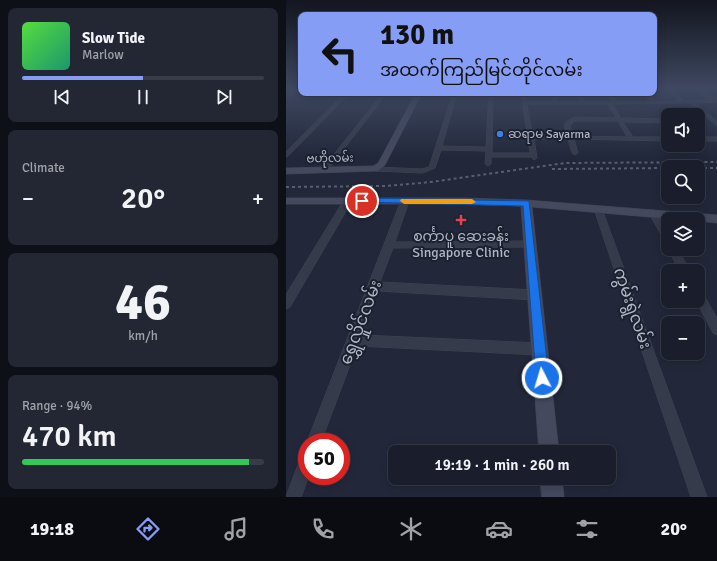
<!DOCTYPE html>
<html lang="en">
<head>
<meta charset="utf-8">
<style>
  body { margin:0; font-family:Signika,"Noto Sans Myanmar",sans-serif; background:#232734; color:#f1f3f6; height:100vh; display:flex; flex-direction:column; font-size:15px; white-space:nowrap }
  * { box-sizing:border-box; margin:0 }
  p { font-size:13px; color:#9fa2a9 }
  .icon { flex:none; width:22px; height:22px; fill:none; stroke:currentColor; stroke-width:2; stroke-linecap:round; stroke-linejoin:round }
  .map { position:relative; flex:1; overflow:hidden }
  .panel { display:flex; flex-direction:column; gap:8px; padding:8px; background:#0e1018; width:286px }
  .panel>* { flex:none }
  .top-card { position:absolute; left:12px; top:12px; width:359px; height:84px; border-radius:8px; box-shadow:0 2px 10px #0003,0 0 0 1px #383c48; background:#869df6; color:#111; overflow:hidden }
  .tools { position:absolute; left:375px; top:108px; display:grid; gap:8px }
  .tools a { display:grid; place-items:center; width:44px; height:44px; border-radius:8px; background:#1a1e2c; box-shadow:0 2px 10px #0003,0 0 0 1px #383c48; font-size:20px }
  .speed { position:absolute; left:12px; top:433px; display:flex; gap:8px; font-size:20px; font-weight:700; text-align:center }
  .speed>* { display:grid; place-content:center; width:52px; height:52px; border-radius:50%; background:#1a1e2c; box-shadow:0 2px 10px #0003,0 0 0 1px #383c48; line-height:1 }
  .speed .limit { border:6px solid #d22; background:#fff; color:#111 }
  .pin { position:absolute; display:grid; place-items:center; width:34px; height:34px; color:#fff; margin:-17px; border:2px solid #fff; border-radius:50%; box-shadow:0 1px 4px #0007 }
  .me { position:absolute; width:44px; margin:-22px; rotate:355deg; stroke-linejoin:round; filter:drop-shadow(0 0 3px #0008) }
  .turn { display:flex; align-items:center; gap:14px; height:84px; padding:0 16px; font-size:18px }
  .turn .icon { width:52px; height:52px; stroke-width:2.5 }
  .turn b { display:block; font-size:28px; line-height:34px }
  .big { font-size:30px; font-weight:600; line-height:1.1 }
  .panel .tile { flex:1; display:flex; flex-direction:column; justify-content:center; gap:6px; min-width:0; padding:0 14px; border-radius:8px; background:#232734 }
  .panel .dial { align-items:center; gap:0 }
  .dial b { font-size:52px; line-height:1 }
  .song { display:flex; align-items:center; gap:12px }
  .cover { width:48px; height:48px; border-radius:6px; background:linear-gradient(135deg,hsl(110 70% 55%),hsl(160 70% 35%)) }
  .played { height:4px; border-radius:2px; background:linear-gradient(90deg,#869df6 50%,#383c48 50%) }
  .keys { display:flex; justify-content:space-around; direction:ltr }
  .heat { display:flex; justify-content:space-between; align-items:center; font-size:22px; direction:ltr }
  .charge { height:6px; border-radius:3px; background:linear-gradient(90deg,#34c759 94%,#383c48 0) }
  .trip { position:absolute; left:102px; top:445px; width:228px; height:40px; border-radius:8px; background:#1a1e2c; box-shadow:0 2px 10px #0003,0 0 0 1px #383c48; font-weight:600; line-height:40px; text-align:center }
  .tabs { display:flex; height:64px; justify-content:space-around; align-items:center; background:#0a0c12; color:#9fa2a9 }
  .tabs .icon { width:28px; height:28px }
  .tabs .selected { color:#869df6 }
  .tabs b { font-size:18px; color:#f1f3f6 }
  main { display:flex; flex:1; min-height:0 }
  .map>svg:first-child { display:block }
</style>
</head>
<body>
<main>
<section class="panel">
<div class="tile">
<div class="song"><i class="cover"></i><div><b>Slow Tide</b><p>Marlow</p></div></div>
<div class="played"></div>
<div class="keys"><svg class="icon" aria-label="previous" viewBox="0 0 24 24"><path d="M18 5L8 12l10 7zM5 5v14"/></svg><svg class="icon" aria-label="pause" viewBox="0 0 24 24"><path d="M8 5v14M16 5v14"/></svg><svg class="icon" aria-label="next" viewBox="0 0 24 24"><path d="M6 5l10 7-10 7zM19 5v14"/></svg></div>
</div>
<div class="tile"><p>Climate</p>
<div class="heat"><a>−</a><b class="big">20°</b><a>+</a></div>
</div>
<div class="tile dial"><b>46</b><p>km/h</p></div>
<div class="tile"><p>Range · 94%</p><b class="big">470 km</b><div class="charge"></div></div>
</section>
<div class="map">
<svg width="431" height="497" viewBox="0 0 431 497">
  <rect width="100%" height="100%" fill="#22283a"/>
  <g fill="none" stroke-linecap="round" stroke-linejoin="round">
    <g stroke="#3f4453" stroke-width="1">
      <g id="street">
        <path d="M379,88H384L398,101L423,100L408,88H413L431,100V102L409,103L431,121V126L404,103L326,104L335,118L382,119V123L337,122L347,137H382V141L288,139L292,153L289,155L286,153L282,139H248L251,158L248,160L245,157H205V164L202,166L199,164L200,151L155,150L149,168L137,173L89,171L86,169L89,167L136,169L143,167L167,93H171L156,146L200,147L203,93H207L206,153H244L235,93H239L241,102H267L265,93H269L272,102H294L290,93H294L299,102H326L320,93H324L331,102H365L357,93H362L370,102L393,101ZM241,104H322L330,118L288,117L281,121L278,126L281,136L247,135ZM289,121H332L341,137L287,136L284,126Z"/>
        <path d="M59,93H64L2,156L0,157V152Z"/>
        <path d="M97,93H101L40,172H36V170Z"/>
        <rect x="412" y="137" width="19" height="4"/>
        <path d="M59,199H65L66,201L4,307L0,309V295Z"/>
        <path d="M116,199H122L123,201L109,242L244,241L248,244L244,247L107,248L94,282L249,290L253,292L254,295L253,298L249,300L91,291L75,335L254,343L258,345L260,349L258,353L254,355L71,346L35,442L21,443Z"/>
        <path d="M312,206L316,209L421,497H405L308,209Z"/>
        <path d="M367,210L370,211L382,232V243L379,242L363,213Z"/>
        <path d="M382,249H392L404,271H394Z"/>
        <path d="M412,290L416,292L431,318V335L427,333L410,301H412Z"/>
        <path d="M21,451V476H23L15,497H0L16,454Z"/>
      </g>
    </g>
    <g stroke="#3f4453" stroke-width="1">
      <g id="secondary">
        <path d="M130,93H136L99,165L92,171L0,174V168L87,166L92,163Z"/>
        <path d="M0,198H178L240,200L431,215V223L412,221V219H387L246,207L273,452H253L235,206L178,204H0Z"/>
        <path d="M254,478H276L278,497H256Z"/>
      </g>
    </g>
    <use href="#street" fill="#363b4b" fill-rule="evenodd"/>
    <use href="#secondary" fill="#44495e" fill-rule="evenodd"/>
    <g stroke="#585e72" stroke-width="2" stroke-dasharray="3 3" stroke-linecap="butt">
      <path d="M412,168H431"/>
      <path d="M266,169L382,168"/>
      <path d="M0,187L100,186L145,182L279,163L431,162"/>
    </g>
  </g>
  <linearGradient id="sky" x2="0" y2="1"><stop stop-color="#131620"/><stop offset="0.56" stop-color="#3e4860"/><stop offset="1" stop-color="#3e4860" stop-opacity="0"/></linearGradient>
  <rect width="431" height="158" fill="url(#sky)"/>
  <path fill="#1a73e8" stroke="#114b97" d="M76,198L243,201L263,378L261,383L256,385L252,383L250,378L237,206L74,202L73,201Z"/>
  <path fill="#f59e0b" d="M115,199H186L190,202L186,204H118L114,201Z"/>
  <circle fill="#3f7fe0" stroke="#1b202f" stroke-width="1.5" cx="214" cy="134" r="4"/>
  <path fill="#e0444e" stroke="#1b202f" stroke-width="1.5" d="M173 214h4v4h4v4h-4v4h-4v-4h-4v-4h4z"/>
  <g text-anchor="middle" stroke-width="4" stroke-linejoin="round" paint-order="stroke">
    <g font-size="12" fill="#b1b5c6" stroke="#1b202f" text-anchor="start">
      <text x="222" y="138">ဆရာမ Sayarma</text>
    </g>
    <g font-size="12" fill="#b1b5c6" stroke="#1b202f">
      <text transform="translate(44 158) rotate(-1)" y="4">ဗဟိုလမ်း</text>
    </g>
    <g font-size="14" fill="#b1b5c6" stroke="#1b202f">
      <text x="175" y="241">စင်္ကာပူ ဆေးခန်း<tspan x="175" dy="16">Singapore Clinic</tspan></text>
    </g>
    <g font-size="17" fill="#b1b5c6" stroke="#1b202f">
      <text transform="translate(347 308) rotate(71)" y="6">ကွမ်းရွဲလမ်း</text>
      <text transform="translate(74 322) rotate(-69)" y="6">ရွှေလှိုင်လမ်း</text>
    </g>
  </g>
</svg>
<div class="tools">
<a><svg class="icon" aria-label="sound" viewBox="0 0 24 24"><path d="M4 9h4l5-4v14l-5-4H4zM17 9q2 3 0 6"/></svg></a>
<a><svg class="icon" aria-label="search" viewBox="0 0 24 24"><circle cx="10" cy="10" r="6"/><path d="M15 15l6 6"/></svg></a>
<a><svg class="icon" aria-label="layers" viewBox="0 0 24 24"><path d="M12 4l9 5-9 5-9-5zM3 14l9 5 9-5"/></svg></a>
<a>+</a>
<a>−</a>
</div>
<div class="speed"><div class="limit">50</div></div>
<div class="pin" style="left:76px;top:201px;background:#d93025"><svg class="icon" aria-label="arrive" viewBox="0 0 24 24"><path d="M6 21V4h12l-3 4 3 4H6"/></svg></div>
<svg class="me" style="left:256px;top:378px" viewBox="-20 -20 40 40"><circle r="17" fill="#1a73e8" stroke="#fff" stroke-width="3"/><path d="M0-11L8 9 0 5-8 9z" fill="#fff"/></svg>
<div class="trip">19:19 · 1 min · 260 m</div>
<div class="top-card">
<div class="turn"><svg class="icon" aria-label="left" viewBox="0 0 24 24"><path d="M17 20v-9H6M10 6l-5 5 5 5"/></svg><div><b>130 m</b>အထက်ကြည်မြင်တိုင်လမ်း</div></div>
</div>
</div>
</main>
<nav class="tabs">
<b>19:18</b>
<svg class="icon selected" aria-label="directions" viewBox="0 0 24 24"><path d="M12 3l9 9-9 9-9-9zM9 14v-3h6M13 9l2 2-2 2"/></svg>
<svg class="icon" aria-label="music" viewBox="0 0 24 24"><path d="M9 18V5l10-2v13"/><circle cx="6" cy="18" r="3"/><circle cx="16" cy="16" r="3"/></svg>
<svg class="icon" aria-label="phone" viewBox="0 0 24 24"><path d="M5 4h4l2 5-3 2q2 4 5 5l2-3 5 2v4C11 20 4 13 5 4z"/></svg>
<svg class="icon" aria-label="climate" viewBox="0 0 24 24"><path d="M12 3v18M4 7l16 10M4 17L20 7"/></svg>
<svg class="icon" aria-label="car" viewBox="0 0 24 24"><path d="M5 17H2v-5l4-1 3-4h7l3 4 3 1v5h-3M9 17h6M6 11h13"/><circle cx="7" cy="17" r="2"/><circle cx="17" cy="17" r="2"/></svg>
<svg class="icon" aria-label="filters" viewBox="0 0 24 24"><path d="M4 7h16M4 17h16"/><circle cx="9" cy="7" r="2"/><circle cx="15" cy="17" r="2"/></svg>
<b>20°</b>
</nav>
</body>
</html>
